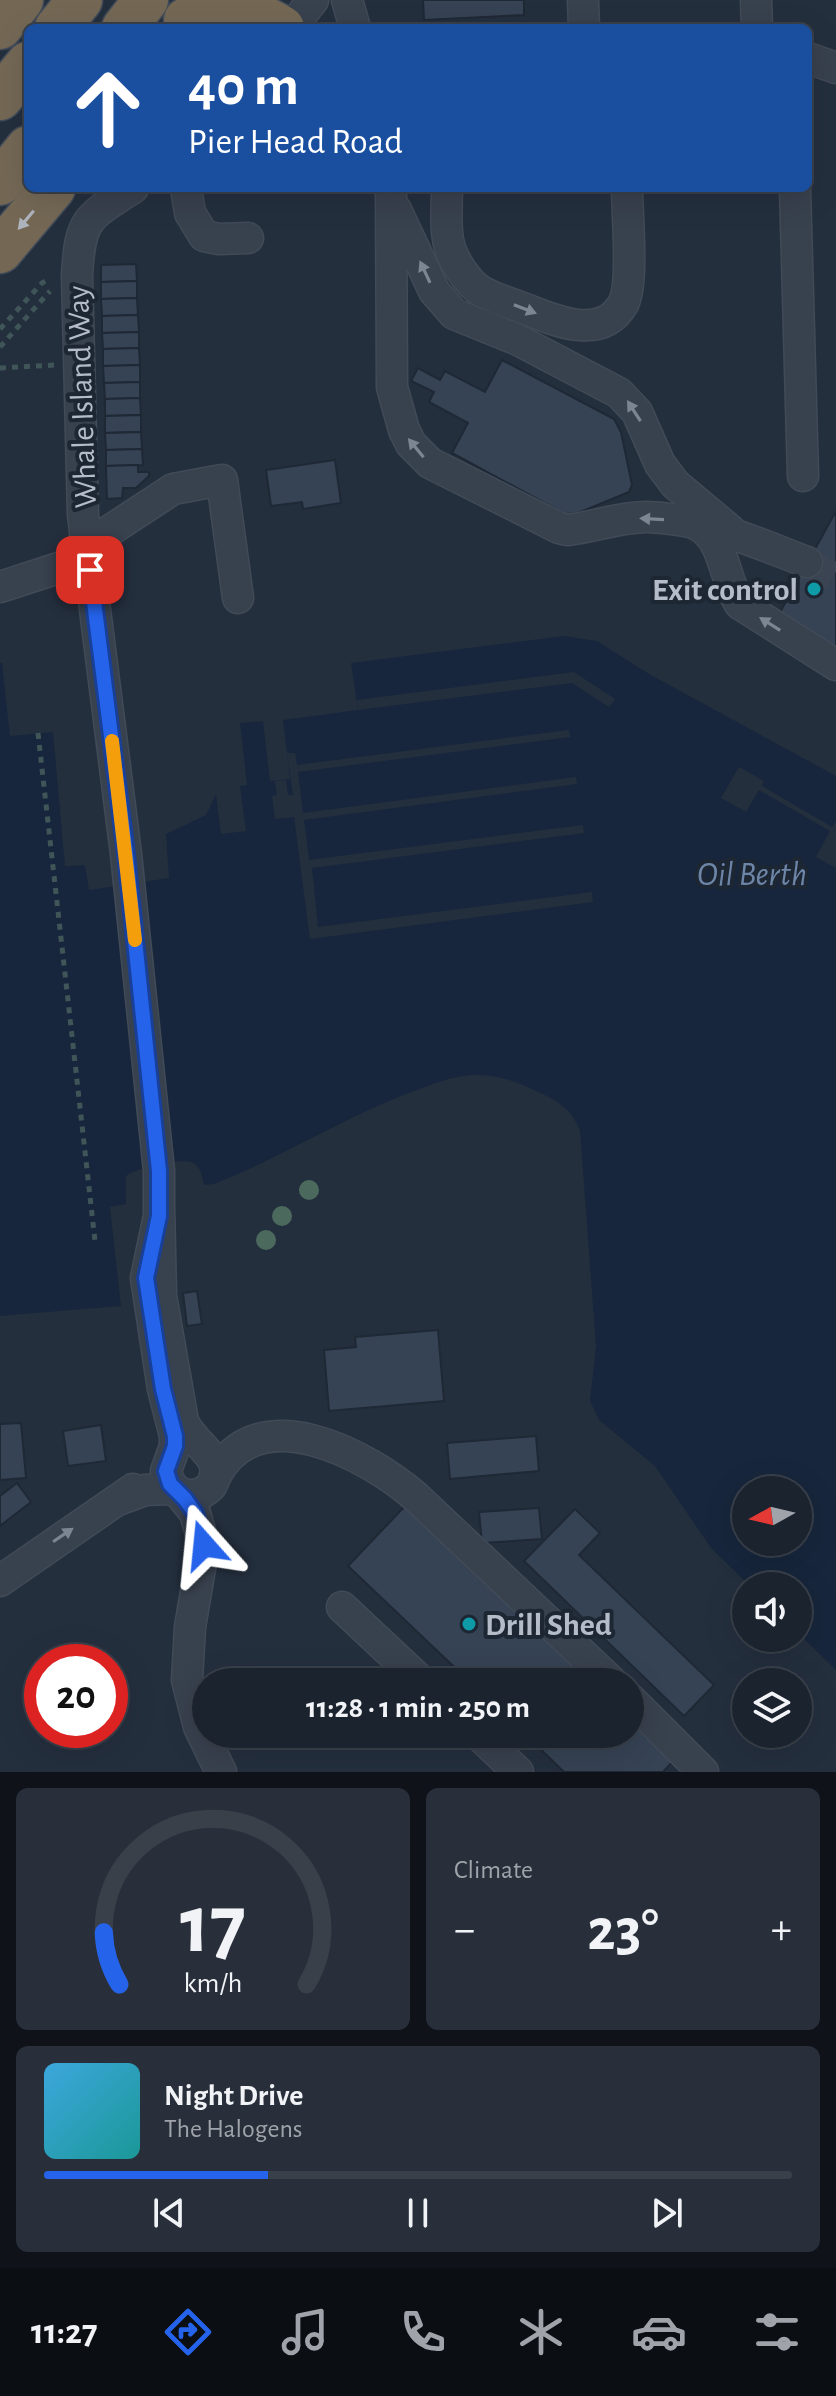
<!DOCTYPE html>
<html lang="en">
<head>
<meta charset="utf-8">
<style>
  body { margin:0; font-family:"Alegreya Sans",sans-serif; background:#282f3a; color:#f1f3f6; height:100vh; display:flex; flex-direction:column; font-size:30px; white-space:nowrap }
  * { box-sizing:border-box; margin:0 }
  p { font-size:26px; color:#a0a4aa }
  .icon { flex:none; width:44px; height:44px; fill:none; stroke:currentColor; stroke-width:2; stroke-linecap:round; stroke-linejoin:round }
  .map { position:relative; height:1772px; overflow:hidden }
  .side { display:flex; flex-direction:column; gap:16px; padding:16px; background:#0f1319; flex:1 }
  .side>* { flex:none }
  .hud { position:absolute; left:24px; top:24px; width:788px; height:168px; border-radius:12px; box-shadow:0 8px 32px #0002,0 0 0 2px #39404a; background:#1a4fa0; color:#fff; overflow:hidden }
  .needle { width:52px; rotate:262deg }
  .buttons { position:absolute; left:732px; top:1476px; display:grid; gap:16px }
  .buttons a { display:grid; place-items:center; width:80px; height:80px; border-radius:50%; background:#1b232e; box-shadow:0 8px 32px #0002,0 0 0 2px #39404a; font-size:40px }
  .speed { position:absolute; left:24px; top:1644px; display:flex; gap:16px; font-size:40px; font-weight:700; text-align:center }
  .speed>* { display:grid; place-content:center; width:104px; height:104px; border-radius:50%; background:#1b232e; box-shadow:0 8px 32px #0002,0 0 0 2px #39404a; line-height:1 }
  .speed .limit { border:12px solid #d22; background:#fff; color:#111 }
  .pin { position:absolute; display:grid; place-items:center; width:68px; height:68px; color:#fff; margin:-34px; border-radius:16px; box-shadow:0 4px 12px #0006 }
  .me { position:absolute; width:88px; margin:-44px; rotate:342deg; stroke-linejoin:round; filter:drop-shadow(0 0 6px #0008) }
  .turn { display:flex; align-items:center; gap:28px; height:168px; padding:0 32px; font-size:36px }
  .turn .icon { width:104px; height:104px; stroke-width:2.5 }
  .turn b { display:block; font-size:56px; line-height:68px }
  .big { font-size:60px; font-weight:700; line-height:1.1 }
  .side .tile { flex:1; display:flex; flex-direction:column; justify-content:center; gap:12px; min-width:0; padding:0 28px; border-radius:12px; background:#282f3a }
  .side .dial { align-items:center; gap:0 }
  .dial svg { height:208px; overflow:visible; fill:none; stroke:#39404a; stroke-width:7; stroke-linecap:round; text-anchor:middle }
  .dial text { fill:#f1f3f6; stroke:none }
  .song { display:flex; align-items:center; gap:24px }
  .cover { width:96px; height:96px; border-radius:12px; background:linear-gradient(135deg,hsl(200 70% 55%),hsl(180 70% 35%)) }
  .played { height:8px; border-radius:4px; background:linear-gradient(90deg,#2563eb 30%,#39404a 30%) }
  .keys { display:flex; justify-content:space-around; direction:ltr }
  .heat { display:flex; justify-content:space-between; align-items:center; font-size:44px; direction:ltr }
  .side .tiles { flex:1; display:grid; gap:16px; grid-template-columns:1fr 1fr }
  .tile:last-child { grid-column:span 2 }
  .trip { position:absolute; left:192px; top:1668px; width:452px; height:80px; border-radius:40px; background:#1b232e; box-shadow:0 8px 32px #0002,0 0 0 2px #39404a; font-weight:700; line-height:80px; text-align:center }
  .menu { display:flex; height:128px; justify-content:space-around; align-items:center; background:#0b0e12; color:#a0a4aa }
  .menu .icon { width:56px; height:56px }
  .menu .selected { color:#2563eb }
  .menu b { font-size:36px; color:#f1f3f6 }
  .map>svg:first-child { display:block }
</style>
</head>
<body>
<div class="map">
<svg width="836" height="1772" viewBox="0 0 836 1772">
  <rect width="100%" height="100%" fill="#242f3e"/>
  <path fill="#17263c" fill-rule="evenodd" d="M564,636L597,641L649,674L836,776V1670L798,1633V1586H750L711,1548L655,1466L599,1420L590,1401L596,1346L580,1131C572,1109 558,1101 538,1092C520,1083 499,1075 479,1075C459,1074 438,1082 420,1089C349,1114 285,1156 214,1184L204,1185C202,1177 201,1167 193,1163C182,1157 136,1168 126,1176V1204L110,1207L121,1306L0,1316V663H2L10,736L53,732L65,866L85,865L89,890L169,878L166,834L206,815L216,794L221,834L246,831L240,786L247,785L240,723L263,721L270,781L290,779L283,720L358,710L351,663ZM746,1490H798V1542H746Z"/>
  <g fill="#242f3e">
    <path d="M574,672L615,699L609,707L572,683L358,710L357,700Z"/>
    <path d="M569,730L570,737L298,772L303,813L576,777L577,784L304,820L309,860L583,825L584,833L312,868L318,927L592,892L593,902L310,939L294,817L275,819L272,796L277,795L275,781L286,780L288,795H293L287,753H295L297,765Z"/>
    <path d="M739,767L764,781L762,786L832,827L836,821V868L816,857L830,831L759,790L746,812L721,798Z"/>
  </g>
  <g fill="#364354" stroke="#1f2835" stroke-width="2">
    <path d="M423,0H524V15L424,20Z"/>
    <path d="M136,264L137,281L101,282V265Z"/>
    <path d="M137,281V298L101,299V282Z"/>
    <path d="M137,298L138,315L102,316L101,299Z"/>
    <path d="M138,315L139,332L102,333V316Z"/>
    <path d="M139,332V348L103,349L102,333Z"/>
    <path d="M139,348L140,365L103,366V349Z"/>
    <path d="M502,360L614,419L621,432L632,485L629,492L578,513L565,514L452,453L468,423L429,402L434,392L411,381L418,368L440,380L445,371L485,392Z"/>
    <path d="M140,365V382L104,383L103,366Z"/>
    <path d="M140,382V398L105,399L104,383Z"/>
    <path d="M140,398L141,415L105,416V399Z"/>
    <path d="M141,415V432L105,433V416Z"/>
    <path d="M141,432L142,449L106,450L105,433Z"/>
    <path d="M142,449L143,465L106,466V450Z"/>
    <path d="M335,460L341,503L303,509L302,502L271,506L266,470Z"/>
    <path d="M138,465V472H149V476L136,488H123L122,498L107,499L106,466Z"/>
    <path d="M836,511V646L835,647L778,616Z"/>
    <path d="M197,1291L202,1324L187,1326L183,1293Z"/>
    <path d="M438,1330L444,1401L329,1411L324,1350L356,1347L355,1337Z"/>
    <path d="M21,1423L26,1478L0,1480V1424Z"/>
    <path d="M101,1425L106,1461L68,1466L63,1431Z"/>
    <path d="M536,1436L539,1471L450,1479L447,1443Z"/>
    <path d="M17,1483L31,1502L0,1526V1496Z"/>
    <path d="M406,1505L591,1682H470L348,1566Z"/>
    <path d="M539,1508L542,1539L482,1543L479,1512Z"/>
    <path d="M575,1509L600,1533L579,1555L714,1685L684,1716L524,1561Z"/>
    <path d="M630,1720L673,1761L663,1772H564L525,1734H630Z"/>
  </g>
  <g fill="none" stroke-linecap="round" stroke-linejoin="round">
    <path stroke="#3a4453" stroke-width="30" stroke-dasharray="30 15" stroke-linecap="butt" d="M807,562L836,579"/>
    <g stroke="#414a57" stroke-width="33">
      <g id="minor">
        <path d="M347,0L355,28"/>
        <path d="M583,0L584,28"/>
        <path d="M756,0L757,28"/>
        <path d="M291,28L313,0"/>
        <path d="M808,58L836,68"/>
        <path d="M133,188C87,218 80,218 77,276L83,515L126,854L159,1171V1216L146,1278L163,1389L175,1436V1446L166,1471C170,1495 194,1503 211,1486C228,1456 193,1447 183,1421L161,1296L159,1203"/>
        <path d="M186,188L190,213L204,236L219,239L248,238"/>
        <path d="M391,188L392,387L404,430L411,444L430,463L559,528L567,530C594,527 620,517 647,517C702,518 757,543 807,562"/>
        <path d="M447,188C447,211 443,239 455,260C461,271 469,282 478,289C491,298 508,302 523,308C554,320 601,342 623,304C634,285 627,213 627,188"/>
        <path d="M795,188L803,476"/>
        <path d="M396,210L434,291L454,314L518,340L619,393L637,412L660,464L675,484L730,530"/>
        <path d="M699,526C725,540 724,581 740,604L836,665"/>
        <path d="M85,535H103L173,489L222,480L238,598"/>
        <path d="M0,587L89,558"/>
        <path d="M216,1475C258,1396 368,1455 416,1497L612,1682"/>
        <path d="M118,1500L145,1490L169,1489L179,1493L195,1513L204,1545L190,1627L187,1680L199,1727L221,1772"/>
        <path d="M0,1581L133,1489"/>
        <path d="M342,1607L422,1682"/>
        <path d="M630,1699L703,1772"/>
        <path d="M478,1734L518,1772"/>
      </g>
    </g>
    <g stroke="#434c59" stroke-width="47">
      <g id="highway">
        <path d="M186,20C224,6 246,6 282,28"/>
        <path d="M0,27L21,0"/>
        <path d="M57,28L80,0"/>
        <path d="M124,28L146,0"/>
        <path d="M0,98L28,64"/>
        <path d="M0,183L28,148"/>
        <path d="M0,251L53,188"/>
      </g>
    </g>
    <g stroke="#3f5557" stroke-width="5" stroke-dasharray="6 6" stroke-linecap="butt">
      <path d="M0,329L42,283L49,279"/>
      <path d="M0,347L50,291"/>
      <path d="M0,368L55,365"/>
      <path d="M38,733L95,1241"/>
    </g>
    <use href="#minor" stroke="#38414e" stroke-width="30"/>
    <use href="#highway" stroke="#746855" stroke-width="44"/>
  </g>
  <g fill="#4b6a5d">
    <circle cx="309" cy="1190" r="10"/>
    <circle cx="282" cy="1216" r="10"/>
    <circle cx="266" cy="1240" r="10"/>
  </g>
  <defs><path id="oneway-solid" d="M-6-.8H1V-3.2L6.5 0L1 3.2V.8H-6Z" transform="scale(2)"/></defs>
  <use fill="#aeb4bd" href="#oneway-solid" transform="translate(26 220) rotate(130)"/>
  <g fill="#7c8592">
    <use href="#oneway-solid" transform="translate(425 272) rotate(-115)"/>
    <use href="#oneway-solid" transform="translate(525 309) rotate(21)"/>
    <use href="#oneway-solid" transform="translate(634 411) rotate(-123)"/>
    <use href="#oneway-solid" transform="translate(416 448) rotate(-129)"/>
    <use href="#oneway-solid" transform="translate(652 519) rotate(-177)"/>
    <use href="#oneway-solid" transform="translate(770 624) rotate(-148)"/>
    <use href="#oneway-solid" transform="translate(63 1535) rotate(-34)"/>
  </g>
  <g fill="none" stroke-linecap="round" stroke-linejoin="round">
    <g stroke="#184099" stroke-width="20">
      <path id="route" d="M90,570L126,854L159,1171V1216L146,1278L163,1389L175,1436V1446L166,1471L170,1484L185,1499L195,1513L204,1545"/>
    </g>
    <use href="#route" stroke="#2563eb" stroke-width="14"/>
    <path stroke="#f59e0b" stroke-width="14" d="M112,741L135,940"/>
  </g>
  <g fill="#0f9aa8" stroke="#1d2633" stroke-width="3">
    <circle cx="814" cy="589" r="8"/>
    <circle cx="469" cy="1624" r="8"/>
  </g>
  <g text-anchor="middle" stroke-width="8" stroke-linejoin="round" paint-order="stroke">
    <g font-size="32" fill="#b4bcc9" stroke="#1d2633">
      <text transform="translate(81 397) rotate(-92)" y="11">Whale Island Way</text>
    </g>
    <g font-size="32" font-weight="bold" fill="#b4bcc9" stroke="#1d2633" text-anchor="end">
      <text x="798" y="600">Exit control</text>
      <text x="485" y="1635" text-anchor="start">Drill Shed</text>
    </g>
    <g font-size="34" font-style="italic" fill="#6d86a8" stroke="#1d2633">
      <text x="752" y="885">Oil Berth</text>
    </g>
  </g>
</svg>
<div class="buttons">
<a><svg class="needle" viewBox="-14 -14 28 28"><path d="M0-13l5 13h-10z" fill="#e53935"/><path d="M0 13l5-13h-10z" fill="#a0a4aa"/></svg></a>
<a><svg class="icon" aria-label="sound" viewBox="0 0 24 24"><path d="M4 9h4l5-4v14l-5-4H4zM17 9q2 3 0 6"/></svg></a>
<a><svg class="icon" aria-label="layers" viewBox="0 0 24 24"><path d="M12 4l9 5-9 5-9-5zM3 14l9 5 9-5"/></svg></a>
</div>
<div class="speed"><div class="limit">20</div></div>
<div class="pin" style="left:90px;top:570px;background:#d93025"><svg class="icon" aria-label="arrive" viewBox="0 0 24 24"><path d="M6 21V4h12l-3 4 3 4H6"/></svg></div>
<svg class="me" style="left:204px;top:1545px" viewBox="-20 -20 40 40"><path d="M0-17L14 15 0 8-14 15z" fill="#2563eb" stroke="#fff" stroke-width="4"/></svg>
<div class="trip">11:28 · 1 min · 250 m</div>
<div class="hud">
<div class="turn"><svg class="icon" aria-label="ahead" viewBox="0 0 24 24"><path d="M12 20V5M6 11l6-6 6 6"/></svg><div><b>40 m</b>Pier Head Road</div></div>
</div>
</div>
<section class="side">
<div class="tiles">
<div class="tile dial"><svg viewBox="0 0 100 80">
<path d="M14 69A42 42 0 1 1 86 69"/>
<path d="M14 69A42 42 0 0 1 8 49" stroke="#2563eb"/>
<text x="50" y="56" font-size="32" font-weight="700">17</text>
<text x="50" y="72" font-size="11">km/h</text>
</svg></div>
<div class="tile"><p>Climate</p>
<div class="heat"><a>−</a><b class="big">23°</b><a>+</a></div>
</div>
<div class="tile">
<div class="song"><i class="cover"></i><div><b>Night Drive</b><p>The Halogens</p></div></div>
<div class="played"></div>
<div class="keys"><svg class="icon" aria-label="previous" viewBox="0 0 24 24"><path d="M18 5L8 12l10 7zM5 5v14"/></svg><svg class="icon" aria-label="pause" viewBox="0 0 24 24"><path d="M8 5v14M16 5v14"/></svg><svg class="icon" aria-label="next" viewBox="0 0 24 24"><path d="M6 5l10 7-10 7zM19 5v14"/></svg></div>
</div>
</div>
</section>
<nav class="menu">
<b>11:27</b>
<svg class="icon selected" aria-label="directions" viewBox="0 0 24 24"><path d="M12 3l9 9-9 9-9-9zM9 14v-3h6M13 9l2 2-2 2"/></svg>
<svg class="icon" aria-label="music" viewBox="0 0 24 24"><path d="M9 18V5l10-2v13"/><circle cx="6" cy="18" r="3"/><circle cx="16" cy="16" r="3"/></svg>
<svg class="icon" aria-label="phone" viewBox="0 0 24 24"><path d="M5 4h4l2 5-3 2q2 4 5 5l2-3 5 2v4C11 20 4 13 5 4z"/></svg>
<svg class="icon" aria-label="climate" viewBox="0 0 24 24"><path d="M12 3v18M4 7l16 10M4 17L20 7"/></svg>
<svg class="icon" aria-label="car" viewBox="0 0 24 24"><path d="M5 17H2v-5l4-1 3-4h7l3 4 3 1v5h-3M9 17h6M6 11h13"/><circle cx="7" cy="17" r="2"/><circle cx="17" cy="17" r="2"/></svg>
<svg class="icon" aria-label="filters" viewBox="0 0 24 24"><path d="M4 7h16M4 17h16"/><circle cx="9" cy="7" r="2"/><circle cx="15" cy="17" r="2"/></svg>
</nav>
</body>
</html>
